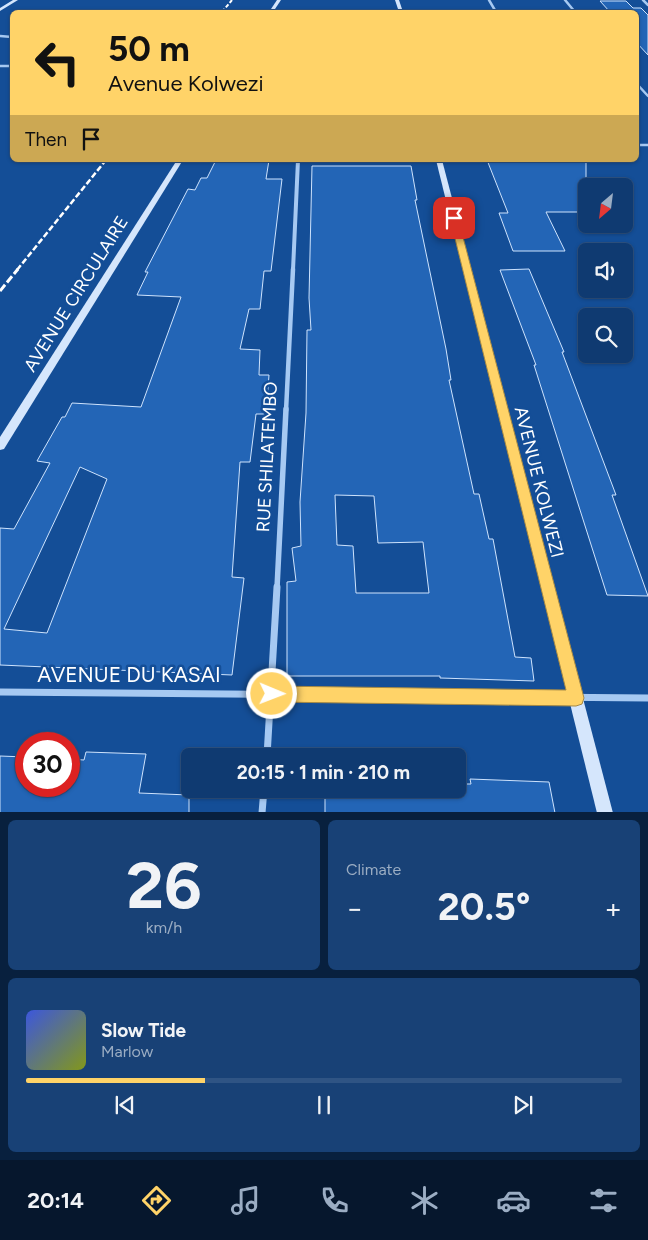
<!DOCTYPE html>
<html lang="en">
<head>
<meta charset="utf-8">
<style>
  body { margin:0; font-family:Figtree,sans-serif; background:#184176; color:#f1f3f6; height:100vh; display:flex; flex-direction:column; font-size:19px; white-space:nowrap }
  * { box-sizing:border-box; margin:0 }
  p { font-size:16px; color:#9badc3 }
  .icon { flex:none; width:28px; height:28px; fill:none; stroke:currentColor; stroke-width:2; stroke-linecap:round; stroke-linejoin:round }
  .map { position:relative; height:812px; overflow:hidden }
  .sheet { display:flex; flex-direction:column; gap:8px; padding:8px; background:#08203e; flex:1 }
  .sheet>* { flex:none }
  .banner { position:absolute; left:10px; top:10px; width:629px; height:152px; border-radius:8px; box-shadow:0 1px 4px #0004,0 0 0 1px #2f5484; background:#ffd368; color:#111; overflow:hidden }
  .needle { width:32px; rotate:208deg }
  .controls { position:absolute; left:578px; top:178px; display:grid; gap:10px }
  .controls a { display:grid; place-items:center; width:55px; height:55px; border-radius:8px; background:#0f3a71; box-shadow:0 1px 4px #0004,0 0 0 1px #2f5484; font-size:25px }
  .speed { position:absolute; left:15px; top:732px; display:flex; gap:10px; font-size:25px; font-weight:700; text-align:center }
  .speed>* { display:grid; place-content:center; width:65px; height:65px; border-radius:50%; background:#0f3a71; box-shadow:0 1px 4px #0004,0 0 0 1px #2f5484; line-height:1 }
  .speed .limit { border:8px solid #d22; background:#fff; color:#111 }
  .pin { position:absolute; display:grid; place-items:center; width:42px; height:42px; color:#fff; margin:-21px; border-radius:10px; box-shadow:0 2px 8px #0006 }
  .me { position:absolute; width:55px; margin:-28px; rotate:91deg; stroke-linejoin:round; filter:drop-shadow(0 0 4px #0008) }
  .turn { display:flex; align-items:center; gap:18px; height:105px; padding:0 15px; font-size:22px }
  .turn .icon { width:65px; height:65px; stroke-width:2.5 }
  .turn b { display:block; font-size:35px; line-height:42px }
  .then { display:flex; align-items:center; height:48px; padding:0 15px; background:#0003; gap:10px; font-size:19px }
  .big { font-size:38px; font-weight:700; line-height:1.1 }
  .sheet .card { flex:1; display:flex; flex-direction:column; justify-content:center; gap:8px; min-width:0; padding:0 18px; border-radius:8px; background:#184176 }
  .sheet .dial { align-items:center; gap:0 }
  .dial b { font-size:65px; line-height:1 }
  .song { display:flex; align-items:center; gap:15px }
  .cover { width:60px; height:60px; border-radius:8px; background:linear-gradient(135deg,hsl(230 70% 55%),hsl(70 70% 35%)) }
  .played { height:5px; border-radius:2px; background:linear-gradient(90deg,#ffd368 30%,#2f5484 30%) }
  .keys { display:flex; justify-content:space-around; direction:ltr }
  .heat { display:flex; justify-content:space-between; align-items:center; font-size:28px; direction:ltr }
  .sheet .tiles { flex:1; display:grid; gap:8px; grid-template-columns:1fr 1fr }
  .card:last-child { grid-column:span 2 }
  .trip { position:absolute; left:181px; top:748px; width:285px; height:50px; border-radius:8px; background:#0f3a71; box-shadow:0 1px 4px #0004,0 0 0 1px #2f5484; font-weight:700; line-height:50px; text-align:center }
  .tab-bar { display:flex; height:80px; justify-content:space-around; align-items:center; background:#06172d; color:#9badc3 }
  .tab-bar .icon { width:35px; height:35px }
  .tab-bar .on { color:#ffd368 }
  .tab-bar b { font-size:22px; color:#f1f3f6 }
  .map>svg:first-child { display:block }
</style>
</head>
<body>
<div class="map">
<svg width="648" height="813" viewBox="0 0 648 813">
  <rect width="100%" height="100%" fill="#144e97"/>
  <g fill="#2365b6" stroke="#cee3fd" fill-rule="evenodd">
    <path d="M600,1H626L633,8H641L648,15V55L636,42V12H610Z"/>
    <path d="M216,160H269L266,179H282L271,271H264L260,309H249L240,349L260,350L259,375H269L266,414H256L250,462H240L232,577L244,578L232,675L0,665V528L14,529L50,463L37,461L62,417H65L72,403L141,407L181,297L137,295L148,272H145L188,189L195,190L201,178H207ZM80,467L107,479L47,633L4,629Z"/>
    <path d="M487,160H586V212H546L565,251H513L499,213H508Z"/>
    <path d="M312,166H411L417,200H415L446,349L451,380H449L474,494H479L489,539H493L515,657L531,658L534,681L440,678V676H287V582L296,581L292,548L301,546L300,502L306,413L307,330H311L309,298ZM335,495L374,496L378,543L423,542L429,593H356L353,546L337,545Z"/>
    <path d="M529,269L564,352H562L616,495H612L648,596L607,595L534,365H536L500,270Z"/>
    <path d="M86,752L146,754L139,793L189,795V813H0V756L26,757V786H69V759L84,760Z"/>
    <path d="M470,779L549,782L555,813H325V789H458V784H471Z"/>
  </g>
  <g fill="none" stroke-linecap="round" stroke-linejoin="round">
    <g stroke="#a6c9f2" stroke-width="2.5">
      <path d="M489,0L496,12"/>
      <path d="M565,0L575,12"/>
      <path d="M643,0L648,5"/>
      <path d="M0,36L12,37"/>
      <path d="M0,66H12"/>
      <path d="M636,83L648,96"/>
      <path d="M636,145H648"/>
    </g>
    <path stroke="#a6c9f2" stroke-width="4" d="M293,270L298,160"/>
    <path stroke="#a6c9f2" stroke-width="4.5" d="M286,411L293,269"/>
    <path stroke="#a6c9f2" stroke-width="5.5" d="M277,588L286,409"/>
    <g stroke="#a6c9f2" stroke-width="7">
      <path d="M0,692L648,698"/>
      <path d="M267,756L277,587"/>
      <path d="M262,813L264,789"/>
    </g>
    <g fill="#d5e6fc" fill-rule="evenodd">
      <path d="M13,0H18L0,11V8Z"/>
      <path d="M277,0H281L273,12H269Z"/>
      <path d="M395,0H399L403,12H399Z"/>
      <path d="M177,160H183L4,449L0,450V437Z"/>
      <path d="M436,160H442L613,813H597Z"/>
    </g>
    <path stroke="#fff" stroke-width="2" stroke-dasharray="4 2" stroke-linecap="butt" d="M222,12L232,0"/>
    <path stroke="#fff" stroke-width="2.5" stroke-dasharray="6 2.5" stroke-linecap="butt" d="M17,270L106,160"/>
    <path stroke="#fff" stroke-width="3" stroke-dasharray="8 3" stroke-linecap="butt" d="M0,291L18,269"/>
  </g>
  <path fill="#ffd368" stroke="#a68944" d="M451,216L458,218L584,698L582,704L576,706L272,702L266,699L264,694L266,688L272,686L566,690L450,218Z"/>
  <g text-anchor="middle" stroke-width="5" stroke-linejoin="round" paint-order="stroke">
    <g font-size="18" fill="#fff" stroke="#144e97">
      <text transform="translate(76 294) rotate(-58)" y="6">AVENUE CIRCULAIRE</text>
      <text transform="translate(267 457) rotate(-87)" y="6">RUE SHILATEMBO</text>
      <text transform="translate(539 482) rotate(76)" y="6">AVENUE KOLWEZI</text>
    </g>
    <g font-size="21" fill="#fff" stroke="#144e97">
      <text x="129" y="682">AVENUE DU KASAI</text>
    </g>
  </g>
</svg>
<div class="controls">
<a><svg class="needle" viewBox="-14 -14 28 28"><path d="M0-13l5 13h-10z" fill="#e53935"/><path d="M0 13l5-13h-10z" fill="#9badc3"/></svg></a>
<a><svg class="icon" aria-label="sound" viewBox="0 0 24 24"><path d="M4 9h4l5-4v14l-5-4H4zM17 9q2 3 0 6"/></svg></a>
<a><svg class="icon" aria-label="search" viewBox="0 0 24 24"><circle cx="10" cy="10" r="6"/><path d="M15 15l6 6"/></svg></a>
</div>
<div class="speed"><div class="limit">30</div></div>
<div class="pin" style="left:454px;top:218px;background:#d93025"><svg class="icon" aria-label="arrive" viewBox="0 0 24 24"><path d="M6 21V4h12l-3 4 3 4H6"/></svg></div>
<svg class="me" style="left:272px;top:694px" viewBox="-20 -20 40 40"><circle r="17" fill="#ffd368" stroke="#fff" stroke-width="3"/><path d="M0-11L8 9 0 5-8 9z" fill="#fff"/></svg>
<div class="trip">20:15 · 1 min · 210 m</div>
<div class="banner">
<div class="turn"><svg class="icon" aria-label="left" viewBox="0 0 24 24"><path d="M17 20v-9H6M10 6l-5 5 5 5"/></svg><div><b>50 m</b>Avenue Kolwezi</div></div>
<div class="then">Then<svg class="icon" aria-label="arrive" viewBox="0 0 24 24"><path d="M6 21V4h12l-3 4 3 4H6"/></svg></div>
</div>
</div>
<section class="sheet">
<div class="tiles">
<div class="card dial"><b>26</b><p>km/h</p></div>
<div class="card"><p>Climate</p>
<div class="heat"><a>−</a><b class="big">20.5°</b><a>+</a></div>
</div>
<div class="card">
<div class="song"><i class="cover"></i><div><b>Slow Tide</b><p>Marlow</p></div></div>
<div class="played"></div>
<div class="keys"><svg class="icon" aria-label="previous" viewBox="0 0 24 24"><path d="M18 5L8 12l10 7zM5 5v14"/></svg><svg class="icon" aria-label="pause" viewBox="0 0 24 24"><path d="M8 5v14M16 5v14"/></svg><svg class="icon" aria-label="next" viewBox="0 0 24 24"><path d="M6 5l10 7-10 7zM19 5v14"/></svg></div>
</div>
</div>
</section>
<nav class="tab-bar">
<b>20:14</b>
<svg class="icon on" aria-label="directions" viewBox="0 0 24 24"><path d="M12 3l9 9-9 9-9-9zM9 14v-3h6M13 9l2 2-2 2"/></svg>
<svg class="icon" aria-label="music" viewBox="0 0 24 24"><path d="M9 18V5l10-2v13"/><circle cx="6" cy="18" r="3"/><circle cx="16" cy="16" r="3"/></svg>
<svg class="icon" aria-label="phone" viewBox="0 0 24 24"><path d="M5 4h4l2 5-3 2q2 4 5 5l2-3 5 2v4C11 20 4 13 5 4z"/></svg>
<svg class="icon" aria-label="climate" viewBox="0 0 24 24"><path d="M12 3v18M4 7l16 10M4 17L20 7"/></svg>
<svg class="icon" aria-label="car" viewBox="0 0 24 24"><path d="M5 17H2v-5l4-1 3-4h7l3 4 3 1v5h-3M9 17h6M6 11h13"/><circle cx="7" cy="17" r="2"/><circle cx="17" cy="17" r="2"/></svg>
<svg class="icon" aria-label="filters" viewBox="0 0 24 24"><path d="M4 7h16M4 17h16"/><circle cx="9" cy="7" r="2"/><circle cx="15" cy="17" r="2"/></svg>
</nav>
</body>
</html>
